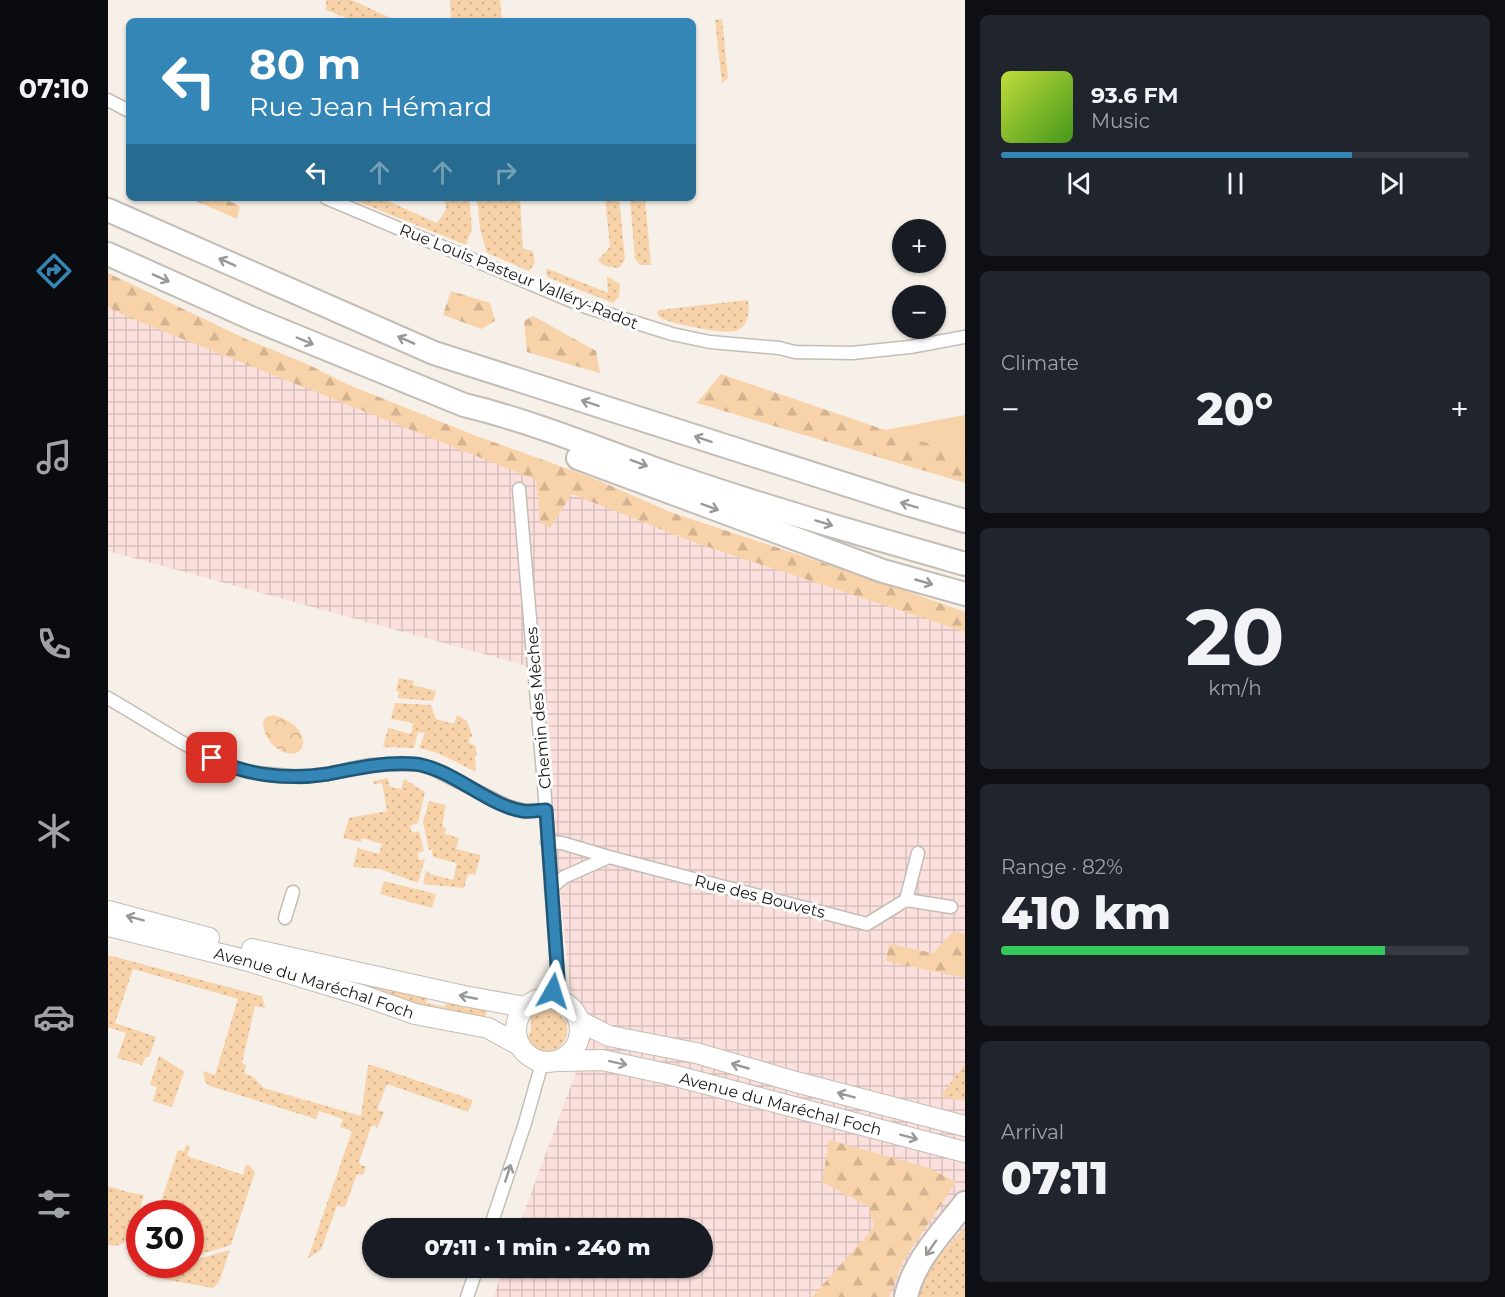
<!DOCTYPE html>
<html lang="en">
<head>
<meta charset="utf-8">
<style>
  body { margin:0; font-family:Montserrat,sans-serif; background:#20242c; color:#f1f3f6; height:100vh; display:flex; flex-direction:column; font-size:22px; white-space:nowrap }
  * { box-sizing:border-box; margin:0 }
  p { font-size:20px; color:#9ea1a6 }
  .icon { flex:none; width:33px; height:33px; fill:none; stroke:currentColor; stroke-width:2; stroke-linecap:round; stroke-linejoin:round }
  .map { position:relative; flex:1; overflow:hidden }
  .side { display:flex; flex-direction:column; gap:15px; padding:15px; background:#0d0f14; width:540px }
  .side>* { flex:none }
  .hud { position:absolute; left:18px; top:18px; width:570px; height:183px; border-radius:9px; box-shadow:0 2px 4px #0004; background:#3386b6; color:#fff; overflow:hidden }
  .fabs { position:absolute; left:784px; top:219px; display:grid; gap:12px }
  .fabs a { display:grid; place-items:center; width:54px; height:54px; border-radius:50%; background:#171b24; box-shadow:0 2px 4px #0004; font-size:30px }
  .speed { position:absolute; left:18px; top:1200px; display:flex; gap:12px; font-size:30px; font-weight:700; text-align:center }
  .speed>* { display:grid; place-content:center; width:78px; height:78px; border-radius:50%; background:#171b24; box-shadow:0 2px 4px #0004; line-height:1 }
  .speed .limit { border:9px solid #d22; background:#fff; color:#111 }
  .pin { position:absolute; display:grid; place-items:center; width:51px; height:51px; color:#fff; margin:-26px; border-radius:12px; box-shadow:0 3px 9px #0006 }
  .me { position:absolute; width:66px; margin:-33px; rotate:6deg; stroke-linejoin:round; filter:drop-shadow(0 0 4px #0008) }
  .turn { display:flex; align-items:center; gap:21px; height:126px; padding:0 24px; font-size:27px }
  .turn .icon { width:78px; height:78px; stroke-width:2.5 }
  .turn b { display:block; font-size:42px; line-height:51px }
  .lanes { display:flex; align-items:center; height:57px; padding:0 24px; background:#0003; justify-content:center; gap:30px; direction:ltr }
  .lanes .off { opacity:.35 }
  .big { font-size:45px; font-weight:800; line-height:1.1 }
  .side .tile { flex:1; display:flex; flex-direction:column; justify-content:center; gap:9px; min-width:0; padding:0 21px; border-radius:9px; background:#20242c }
  .side .dial { align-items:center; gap:0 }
  .dial b { font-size:78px; line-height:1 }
  .song { display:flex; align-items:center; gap:18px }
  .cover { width:72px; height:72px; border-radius:9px; background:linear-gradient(135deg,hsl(70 70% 55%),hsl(100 70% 35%)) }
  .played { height:6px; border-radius:3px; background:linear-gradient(90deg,#3386b6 75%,#363941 75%) }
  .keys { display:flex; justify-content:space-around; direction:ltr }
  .heat { display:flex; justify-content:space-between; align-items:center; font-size:33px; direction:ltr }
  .charge { height:9px; border-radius:4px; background:linear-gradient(90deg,#34c759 82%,#363941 0) }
  .trip { position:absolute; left:254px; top:1218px; width:351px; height:60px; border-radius:30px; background:#171b24; box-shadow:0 2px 4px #0004; font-weight:800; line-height:60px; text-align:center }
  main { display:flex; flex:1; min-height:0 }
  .tabs { display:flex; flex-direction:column; width:108px; justify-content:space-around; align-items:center; background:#090b0e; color:#9ea1a6 }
  .tabs .icon { width:42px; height:42px }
  .tabs .selected { color:#3386b6 }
  .tabs b { font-size:27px; color:#f1f3f6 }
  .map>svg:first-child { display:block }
</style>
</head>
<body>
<main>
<nav class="tabs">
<b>07:10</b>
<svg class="icon selected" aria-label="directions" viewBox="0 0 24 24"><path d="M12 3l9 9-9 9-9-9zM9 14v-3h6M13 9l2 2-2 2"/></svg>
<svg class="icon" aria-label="music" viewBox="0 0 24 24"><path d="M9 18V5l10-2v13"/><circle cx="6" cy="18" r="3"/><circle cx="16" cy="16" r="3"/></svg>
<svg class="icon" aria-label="phone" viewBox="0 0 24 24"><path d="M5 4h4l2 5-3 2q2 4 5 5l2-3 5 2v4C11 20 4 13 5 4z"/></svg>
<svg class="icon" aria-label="climate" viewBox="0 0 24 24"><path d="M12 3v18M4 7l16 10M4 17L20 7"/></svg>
<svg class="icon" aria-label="car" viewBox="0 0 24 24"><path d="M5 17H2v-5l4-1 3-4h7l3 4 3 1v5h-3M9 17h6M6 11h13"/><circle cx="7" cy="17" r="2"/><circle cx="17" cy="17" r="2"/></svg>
<svg class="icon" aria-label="filters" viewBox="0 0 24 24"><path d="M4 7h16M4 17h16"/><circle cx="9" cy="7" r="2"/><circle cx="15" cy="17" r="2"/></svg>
</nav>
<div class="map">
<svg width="857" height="1297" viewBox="0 0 857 1297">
  <defs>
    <pattern id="industrial-grid" width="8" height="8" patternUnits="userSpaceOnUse" patternTransform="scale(1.5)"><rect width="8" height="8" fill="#fbe0dd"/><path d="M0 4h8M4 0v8" fill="none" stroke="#d7c0bd"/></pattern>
    <pattern id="grass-dots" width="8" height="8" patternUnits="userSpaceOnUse" patternTransform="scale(1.5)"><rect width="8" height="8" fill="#f8d2a8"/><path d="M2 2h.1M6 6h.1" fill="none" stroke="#d4b490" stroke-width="1.8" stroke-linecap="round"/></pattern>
    <pattern id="forest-firs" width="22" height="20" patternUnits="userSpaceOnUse" patternTransform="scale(1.5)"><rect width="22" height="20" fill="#f8d2a8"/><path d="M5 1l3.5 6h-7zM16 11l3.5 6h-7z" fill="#d4b490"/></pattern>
    <pattern id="park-crowns" width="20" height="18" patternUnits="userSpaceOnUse" patternTransform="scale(1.5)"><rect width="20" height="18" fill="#f8d2a8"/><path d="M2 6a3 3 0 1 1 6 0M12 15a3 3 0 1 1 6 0" fill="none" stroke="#d4b490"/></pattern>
  </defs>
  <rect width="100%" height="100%" fill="#f7f0e9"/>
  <path fill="url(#industrial-grid)" d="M0,307L588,543L857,618V1297H385L396,1268H594V1228H410L468,1072L473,1006L462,989L430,669L0,551Z"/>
  <g fill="url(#grass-dots)">
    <path d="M218,0H244L289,21H247L218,10Z"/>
    <path d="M342,0H392L394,21H343Z"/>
    <path d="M614,19L620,78L614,83L607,20Z"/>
    <path d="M241,198H273L329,223L338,210L337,198H361L364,228L358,245Z"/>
    <path d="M369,198H412L415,249L425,251L427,263L421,271L379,253L372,229Z"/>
    <path d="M497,198H511L517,260L511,268C502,267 495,267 490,260L502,247Z"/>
    <path d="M522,198H537L543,265H532L527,259Z"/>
    <path d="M438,268L500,293L499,276L512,284L511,296L505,303L439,277Z"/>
    <path d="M640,300C641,311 642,323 630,330C620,336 567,324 555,319C551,317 551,316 549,312L551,310Z"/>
    <path d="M291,678L306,681L305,685L328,691L325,701L290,698L291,692L288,691Z"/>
    <path d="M287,703L323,705L328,719L346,724L349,715L359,721L365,738L362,737L361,743L367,745L369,756H367L368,772L330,753L311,748L317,733L310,732L306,748L275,747L280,728L303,734L305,723L283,719Z"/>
    <path d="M280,778L282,787L293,789L296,779L317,792L310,823L302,826L304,833L311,831L316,851L310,853L311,860L317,859L310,883L272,869L245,867L250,848L271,854L274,844L254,838L253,842L235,838L241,818L279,811L274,783L266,784L265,781Z"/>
    <path d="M321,801L338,805L334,826L338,828L337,834L351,838L348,849L373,855L367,875L360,874L356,888L315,884L318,870L322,874L345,880L349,863L325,857L324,849L321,850L315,822Z"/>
    <path d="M276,881L328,894L324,908L272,894Z"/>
    <path d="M0,955L154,996L157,1008L147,1006L134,1063L138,1065L136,1073L144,1076L156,1088L253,1116L260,1065H264L365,1100L360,1112L279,1084L270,1107V1110L276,1112L269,1129L267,1125L263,1127L251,1162L253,1166H258L255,1175L249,1174L237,1207L229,1206L213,1250L200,1258L244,1131L232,1127L235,1119L211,1111L208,1119L102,1086L97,1082L95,1071L107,1075L130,999L25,969L7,1023L48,1037L41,1057H38L34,1065L9,1058L18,1033L0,1027Z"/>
    <path d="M235,978L318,996L319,1003L336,1007L340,1001L380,1007L376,1020L329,1013L235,980Z"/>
    <path d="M433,1009L448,1011L458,1021C466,1049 434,1064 419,1038C424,1033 424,1024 422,1017Z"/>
    <path d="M51,1056L74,1070L76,1073L64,1107L45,1101L49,1087L42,1085Z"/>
    <path d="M857,1064V1101L833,1096Z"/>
    <path d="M78,1145L82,1146L79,1156L135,1175L138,1164L142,1166L147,1172L123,1245L83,1257L82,1214L49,1213L70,1150L76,1151Z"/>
    <path d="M0,1186L19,1192L36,1195C30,1213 26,1251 0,1245Z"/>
    <path d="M857,1227V1297H810L821,1268Z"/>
    <path d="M122,1250L111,1282L105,1288L38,1276C50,1267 68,1264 82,1264L83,1261Z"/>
  </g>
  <g fill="url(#forest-firs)">
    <path d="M81,198H114L132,206L129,219Z"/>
    <path d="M0,273L138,339L199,364L241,385L366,435L485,478L562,512L776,583L857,612V632L588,543L464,494L442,528L432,523L428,480L15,315L0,307Z"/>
    <path d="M343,291L382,303L387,321L373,329L335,315Z"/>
    <path d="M425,316L488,351L492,373L419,352L416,321Z"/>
    <path d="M613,374L777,430L857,454V483L589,403Z"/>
    <path d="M846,931L857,934V978L778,961L781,944L825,953Z"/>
    <path d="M721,1140L821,1168L848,1182L796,1260L781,1297H704L766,1227L761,1207L714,1182Z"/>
  </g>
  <path fill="url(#park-crowns)" d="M165,715C212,727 197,770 167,747C159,740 156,732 155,722L158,717Z"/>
  <path fill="#f8d2a8" d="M857,415V454L777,430Z"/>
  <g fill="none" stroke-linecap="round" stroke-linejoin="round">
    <g stroke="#c3bdb6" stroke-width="15">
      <g id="street">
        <path d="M0,100L21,111"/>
        <path d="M218,198L478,307L564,334L602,342L671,348L687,352L744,353L802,347L857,337"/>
        <path d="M411,489L436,785L450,979L442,998"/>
        <path d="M0,698L75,743L119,766L141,772L192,777L219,774L261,765L309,764L323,768L399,806L417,811L438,810"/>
        <path d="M439,842L454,843L501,857L759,924L798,900L810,853"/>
        <path d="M443,888L456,877L501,857"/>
        <path d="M798,900L843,907"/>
        <path d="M177,918L185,892"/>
        <path d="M382,1228L417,1123L434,1063"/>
        <path d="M359,1297L369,1268"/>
      </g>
    </g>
    <g stroke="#c3bdb6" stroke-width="22">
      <g id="primary">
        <path d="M0,911L101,938"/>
        <path id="s1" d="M0,926L137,960L253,995L307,1014L380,1028L411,1045"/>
        <path d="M144,949L356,996L417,1007"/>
        <circle cx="440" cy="1030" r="32"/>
        <path d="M471,1021L501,1036L588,1053L688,1082L857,1126"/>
        <path id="s2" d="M452,1061L494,1060L564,1075L857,1152"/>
      </g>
    </g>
    <g stroke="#c3bdb6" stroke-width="26">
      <g id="highway">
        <path d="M0,210L326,353L799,504L857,521"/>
        <path d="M0,254L143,318L356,405C427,422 495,451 564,475C660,508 759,536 857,564"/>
        <path d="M470,458L775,571L857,594"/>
        <path d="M798,1297C805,1262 835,1231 857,1203"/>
      </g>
    </g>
    <use href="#street" stroke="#fff" stroke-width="12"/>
    <use href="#primary" stroke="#fff" stroke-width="20"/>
    <use href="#highway" stroke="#fff" stroke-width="22"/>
  </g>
  <defs><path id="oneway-shaft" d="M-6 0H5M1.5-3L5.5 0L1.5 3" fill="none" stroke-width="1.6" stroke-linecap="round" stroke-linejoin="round" transform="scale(1.5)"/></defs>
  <g stroke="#989897">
    <use href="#oneway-shaft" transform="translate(119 262) rotate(-156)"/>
    <use href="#oneway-shaft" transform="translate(53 278) rotate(24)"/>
    <use href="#oneway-shaft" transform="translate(298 340) rotate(-156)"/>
    <use href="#oneway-shaft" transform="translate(197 341) rotate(23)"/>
    <use href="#oneway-shaft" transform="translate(482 403) rotate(-162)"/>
    <use href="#oneway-shaft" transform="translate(595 439) rotate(-162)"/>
    <use href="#oneway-shaft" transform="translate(531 463) rotate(20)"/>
    <use href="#oneway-shaft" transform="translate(801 505) rotate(-163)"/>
    <use href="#oneway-shaft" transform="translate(602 507) rotate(20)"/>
    <use href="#oneway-shaft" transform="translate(716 523) rotate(17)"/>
    <use href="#oneway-shaft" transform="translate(816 582) rotate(16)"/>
    <use href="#oneway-shaft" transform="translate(27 918) rotate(-165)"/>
    <use href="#oneway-shaft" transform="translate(360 997) rotate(-169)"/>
    <use href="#oneway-shaft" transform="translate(510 1063) rotate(12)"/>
    <use href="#oneway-shaft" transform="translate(632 1066) rotate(-164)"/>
    <use href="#oneway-shaft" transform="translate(738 1095) rotate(-165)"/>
    <use href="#oneway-shaft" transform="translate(801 1137) rotate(15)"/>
    <use href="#oneway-shaft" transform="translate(400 1173) rotate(-72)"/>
    <use href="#oneway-shaft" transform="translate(823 1248) rotate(125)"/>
  </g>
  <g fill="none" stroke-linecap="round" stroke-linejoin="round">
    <g stroke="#215776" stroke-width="15">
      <path id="route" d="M104,758C139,776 181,780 220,774C249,768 276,762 306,764C342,767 380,806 415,811C422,812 431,810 438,810L450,979L445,991"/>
    </g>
    <use href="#route" stroke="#3386b6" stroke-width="10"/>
  </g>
  <g text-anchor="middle" stroke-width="6" stroke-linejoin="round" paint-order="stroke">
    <g font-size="16" fill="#1b1917" stroke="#fefefe">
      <text transform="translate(411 276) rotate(22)" y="6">Rue Louis Pasteur Valléry-Radot</text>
      <text transform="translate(430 708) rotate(-95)" y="6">Chemin des Mèches</text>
      <text transform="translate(652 896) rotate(14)" y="6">Rue des Bouvets</text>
      <text dy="6" stroke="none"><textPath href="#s1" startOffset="214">Avenue du Maréchal Foch</textPath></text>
      <text dy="6" stroke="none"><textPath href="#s2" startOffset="226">Avenue du Maréchal Foch</textPath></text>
    </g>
  </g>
</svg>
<div class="fabs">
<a>+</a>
<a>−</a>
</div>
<div class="speed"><div class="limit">30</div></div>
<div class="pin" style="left:104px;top:758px;background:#d93025"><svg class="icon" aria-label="arrive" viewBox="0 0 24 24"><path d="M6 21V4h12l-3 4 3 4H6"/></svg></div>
<svg class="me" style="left:445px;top:991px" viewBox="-20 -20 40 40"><path d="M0-17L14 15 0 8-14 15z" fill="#3386b6" stroke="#fff" stroke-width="4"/></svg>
<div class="trip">07:11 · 1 min · 240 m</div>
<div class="hud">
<div class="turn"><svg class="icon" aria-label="left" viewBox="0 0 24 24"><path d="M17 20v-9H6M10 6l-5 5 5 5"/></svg><div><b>80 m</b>Rue Jean Hémard</div></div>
<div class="lanes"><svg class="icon" aria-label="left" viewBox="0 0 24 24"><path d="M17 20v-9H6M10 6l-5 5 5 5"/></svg><svg class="icon off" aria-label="ahead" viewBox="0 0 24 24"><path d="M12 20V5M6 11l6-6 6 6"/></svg><svg class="icon off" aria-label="ahead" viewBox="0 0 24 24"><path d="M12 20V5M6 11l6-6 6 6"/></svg><svg class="icon off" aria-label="right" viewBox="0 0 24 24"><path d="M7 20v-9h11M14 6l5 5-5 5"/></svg></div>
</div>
</div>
<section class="side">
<div class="tile">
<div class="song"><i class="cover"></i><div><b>93.6 FM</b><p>Music</p></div></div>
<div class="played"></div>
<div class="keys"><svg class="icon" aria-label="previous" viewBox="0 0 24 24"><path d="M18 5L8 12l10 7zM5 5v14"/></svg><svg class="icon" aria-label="pause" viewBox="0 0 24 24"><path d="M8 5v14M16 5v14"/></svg><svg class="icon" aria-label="next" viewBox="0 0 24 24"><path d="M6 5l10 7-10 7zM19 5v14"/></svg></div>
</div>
<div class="tile"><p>Climate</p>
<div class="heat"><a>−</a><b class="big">20°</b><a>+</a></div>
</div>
<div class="tile dial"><b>20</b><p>km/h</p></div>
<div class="tile"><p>Range · 82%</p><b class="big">410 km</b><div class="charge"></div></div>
<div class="tile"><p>Arrival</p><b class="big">07:11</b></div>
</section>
</main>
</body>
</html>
